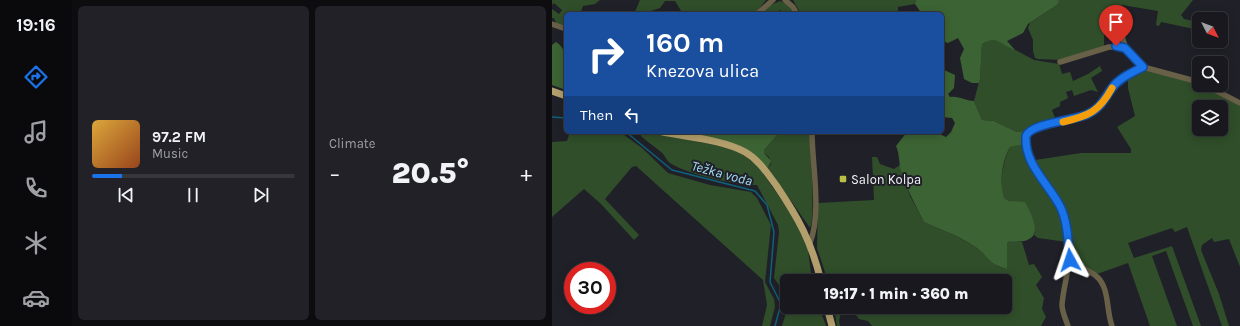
<!DOCTYPE html>
<html lang="en">
<head>
<meta charset="utf-8">
<style>
  body { margin:0; font-family:Karla,sans-serif; background:#212127; color:#f1f3f6; height:100vh; display:flex; flex-direction:column; font-size:15px; white-space:nowrap }
  * { box-sizing:border-box; margin:0 }
  p { font-size:13px; color:#9fa0a4 }
  .icon { flex:none; width:22px; height:22px; fill:none; stroke:currentColor; stroke-width:2; stroke-linecap:round; stroke-linejoin:round }
  .map { position:relative; flex:1; overflow:hidden }
  .panel { display:flex; flex-direction:column; gap:6px; padding:6px; background:#0d0d10; width:480px }
  .panel>* { flex:none }
  .banner { position:absolute; left:12px; top:12px; width:380px; height:122px; border-radius:6px; box-shadow:0 2px 10px #0003,0 0 0 1px #36373c; background:#1a4fa0; color:#fff; overflow:hidden }
  .needle { width:26px; rotate:132deg }
  .tools { position:absolute; left:640px; top:12px; display:grid; gap:8px }
  .tools a { display:grid; place-items:center; width:36px; height:36px; border-radius:6px; background:#18181e; box-shadow:0 2px 10px #0003,0 0 0 1px #36373c; font-size:20px }
  .speed { position:absolute; left:12px; top:262px; display:flex; gap:8px; font-size:20px; font-weight:700; text-align:center }
  .speed>* { display:grid; place-content:center; width:52px; height:52px; border-radius:50%; background:#18181e; box-shadow:0 2px 10px #0003,0 0 0 1px #36373c; line-height:1 }
  .speed .limit { border:6px solid #d22; background:#fff; color:#111 }
  .pin { position:absolute; display:grid; place-items:center; width:34px; height:34px; color:#fff; margin:-41px -17px; border-radius:50% 50% 50% 0; rotate:-45deg; box-shadow:0 0 4px #0007 }
  .pin .icon { rotate:45deg }
  .me { position:absolute; width:44px; margin:-22px; rotate:355deg; stroke-linejoin:round; filter:drop-shadow(0 0 3px #0008) }
  .turn { display:flex; align-items:center; gap:14px; height:84px; padding:0 16px; font-size:18px }
  .turn .icon { width:52px; height:52px; stroke-width:2.5 }
  .turn b { display:block; font-size:28px; line-height:34px }
  .then { display:flex; align-items:center; height:38px; padding:0 16px; background:#0003; gap:8px; font-size:15px }
  .big { font-size:30px; font-weight:800; line-height:1.1 }
  .panel .card { flex:1; display:flex; flex-direction:column; justify-content:center; gap:6px; min-width:0; padding:0 14px; border-radius:6px; background:#212127 }
  .song { display:flex; align-items:center; gap:12px }
  .cover { width:48px; height:48px; border-radius:6px; background:linear-gradient(135deg,hsl(40 70% 55%),hsl(20 70% 35%)) }
  .played { height:4px; border-radius:2px; background:linear-gradient(90deg,#1a73e8 15%,#36373c 15%) }
  .keys { display:flex; justify-content:space-around; direction:ltr }
  .heat { display:flex; justify-content:space-between; align-items:center; font-size:22px; direction:ltr }
  .panel .tiles { flex:1; display:grid; gap:6px; grid-template-columns:repeat(2,1fr) }
  .trip { position:absolute; left:228px; top:274px; width:232px; height:40px; border-radius:6px; background:#18181e; box-shadow:0 2px 10px #0003,0 0 0 1px #36373c; font-weight:800; line-height:40px; text-align:center }
  main { display:flex; flex:1; min-height:0 }
  .tabs { display:flex; flex-direction:column; width:72px; justify-content:space-around; align-items:center; background:#0a0a0c; color:#9fa0a4 }
  .tabs .icon { width:28px; height:28px }
  .tabs .on { color:#1a73e8 }
  .tabs b { font-size:18px; color:#f1f3f6 }
  .map>svg:first-child { display:block }
</style>
</head>
<body>
<main>
<nav class="tabs">
<b>19:16</b>
<svg class="icon on" aria-label="directions" viewBox="0 0 24 24"><path d="M12 3l9 9-9 9-9-9zM9 14v-3h6M13 9l2 2-2 2"/></svg>
<svg class="icon" aria-label="music" viewBox="0 0 24 24"><path d="M9 18V5l10-2v13"/><circle cx="6" cy="18" r="3"/><circle cx="16" cy="16" r="3"/></svg>
<svg class="icon" aria-label="phone" viewBox="0 0 24 24"><path d="M5 4h4l2 5-3 2q2 4 5 5l2-3 5 2v4C11 20 4 13 5 4z"/></svg>
<svg class="icon" aria-label="climate" viewBox="0 0 24 24"><path d="M12 3v18M4 7l16 10M4 17L20 7"/></svg>
<svg class="icon" aria-label="car" viewBox="0 0 24 24"><path d="M5 17H2v-5l4-1 3-4h7l3 4 3 1v5h-3M9 17h6M6 11h13"/><circle cx="7" cy="17" r="2"/><circle cx="17" cy="17" r="2"/></svg>
</nav>
<section class="panel">
<div class="tiles">
<div class="card">
<div class="song"><i class="cover"></i><div><b>97.2 FM</b><p>Music</p></div></div>
<div class="played"></div>
<div class="keys"><svg class="icon" aria-label="previous" viewBox="0 0 24 24"><path d="M18 5L8 12l10 7zM5 5v14"/></svg><svg class="icon" aria-label="pause" viewBox="0 0 24 24"><path d="M8 5v14M16 5v14"/></svg><svg class="icon" aria-label="next" viewBox="0 0 24 24"><path d="M6 5l10 7-10 7zM19 5v14"/></svg></div>
</div>
<div class="card"><p>Climate</p>
<div class="heat"><a>−</a><b class="big">20.5°</b><a>+</a></div>
</div>
</div>
</section>
<div class="map">
<svg width="688" height="326" viewBox="0 0 688 326">
  <rect width="100%" height="100%" fill="#202028"/>
  <g fill="#304e2a" fill-rule="evenodd">
    <path d="M0,0H48L43,4L31,6L28,14H14V27L4,23L2,18H0V9L7,14L10,10L2,3L0,5Z"/>
    <path d="M88,0H214L203,14H131L123,1H113L108,8L99,11L97,14H82Z"/>
    <path d="M241,0H364L363,4L346,7V13L344,14H249Z"/>
    <path d="M506,0H641L629,15L632,19L647,22V30L609,22L607,26L604,25L606,11L570,5L552,35V46L510,60L486,59L483,58L481,51V40L476,28L478,23L505,5Z"/>
    <path d="M228,1L236,4L243,14H234L228,10L222,14H209L217,6Z"/>
    <path d="M443,39L482,60L507,64L510,74L518,72L521,81L536,74L548,66L550,71L539,78L546,92L539,90L522,96L520,90L514,92L516,98L508,102V106L500,110L504,121L478,126L472,131L465,132L442,121L430,120L422,101L428,78L430,44L436,40Z"/>
    <path d="M594,70L647,84L688,106V267L677,239L662,242L660,238L650,245L649,250L667,294L677,326H670L635,227L623,232L620,228L576,243L582,258L620,246L649,326H641L614,251L600,256L625,326H598L576,263L545,274C538,267 525,263 520,257L512,210L489,176L482,162L483,160L529,153H579V149L565,127L583,116L576,88V78L584,73ZM647,107H669V129H647Z"/>
    <path d="M18,132H68L90,148L116,173L158,185L199,192L205,198L219,225L213,282L222,299L223,307L218,326H210L215,305L211,280L84,166L80,167L53,199L87,235L82,240L49,204L32,189L0,217V142L15,141Z"/>
    <path d="M88,132H98L172,147L187,152L206,166L240,215L255,242L260,281H235V297L222,278L227,232L226,225L205,185C183,185 137,175 118,163C114,160 113,155 109,152C102,146 95,142 89,136Z"/>
    <path d="M228,132H258C258,147 264,221 258,228L216,168L219,164L217,157L212,153V150Z"/>
    <path d="M466,144H472L488,181L506,207L515,242L486,238L482,235L483,232L457,201L451,198C447,183 451,161 458,147Z"/>
    <path d="M320,157H325L328,164L342,169L348,165L358,196L372,222C389,230 406,236 422,246C436,255 437,266 455,269V242H470L477,265L482,264L490,277L484,285L492,298L490,309L494,317L489,326H320L316,321L307,319C298,305 284,311 288,326H285L282,307H453V281H276L265,248L266,203L322,200Z"/>
    <path d="M236,307H267L274,326H230Z"/>
  </g>
  <g fill="#3c6334">
    <path d="M364,0H506L507,1L505,5L476,24L471,33L455,41L463,50C448,45 445,34 430,44L428,78L427,83H420L412,79L408,58L412,49L406,38L396,43L390,41V14H370L363,4Z"/>
    <path d="M4,42C19,51 14,74 14,90L0,85V45Z"/>
    <path d="M390,69L403,75L402,88L396,94L398,97C408,96 413,101 422,101L430,120L442,121L465,132L472,131V144L458,147C450,161 447,183 452,198L457,201L473,202C478,211 490,233 477,239C471,243 463,241 455,242V269C436,265 437,256 422,246C407,236 389,230 372,222C363,204 353,186 348,167C347,159 347,153 344,146L355,132H383L394,137L399,132L403,123L400,118L390,117Z"/>
    <path d="M130,132H228L212,150V153L219,161L216,168C194,141 163,139 130,132Z"/>
  </g>
  <g fill="none" stroke-linecap="round" stroke-linejoin="round">
    <g stroke="#0d627d" stroke-width="1.5">
      <path d="M0,117L14,118"/>
      <path d="M74,132L120,170L203,191L215,205L222,232L218,282L229,304L223,326"/>
    </g>
    <g stroke="#696048" stroke-width="5.5">
      <path d="M233,0L241,7L245,14"/>
      <path d="M205,14L221,0"/>
      <path d="M572,21C565,41 577,54 591,67"/>
      <path d="M0,24L14,29"/>
      <path d="M508,62L557,47H573"/>
      <path d="M653,85L688,103"/>
      <path d="M258,243C270,212 260,165 260,132"/>
      <path d="M518,260C525,267 536,269 544,276C558,287 554,311 560,326"/>
      <path d="M516,326C514,320 510,312 510,305C511,291 515,277 517,262C519,248 516,227 511,214C504,194 456,146 481,128L524,119L544,110L549,106L564,83L591,67L647,82"/>
    </g>
    <g stroke="#b39f6c" stroke-width="7">
      <path d="M0,91L14,96"/>
      <path d="M111,132C135,137 172,140 193,152C207,160 215,173 224,185C247,219 259,241 269,281"/>
      <path d="M275,307L280,326"/>
    </g>
  </g>
  <g fill="none" stroke-linecap="round" stroke-linejoin="round">
    <g stroke="#114b97" stroke-width="10">
      <path id="route" d="M518,260C516,243 516,222 508,206C496,183 472,164 474,136C479,123 521,121 536,114C549,108 552,99 560,88C567,78 581,72 591,67L573,48L564,46"/>
    </g>
    <use href="#route" stroke="#1a73e8" stroke-width="7"/>
    <path stroke="#f59e0b" stroke-width="7" d="M511,122C536,116 547,112 560,88"/>
  </g>
  <rect fill="#bac045" stroke="#202028" stroke-width="1.5" x="287" y="175" width="8" height="8" rx="2"/>
  <g text-anchor="middle" stroke-width="4" stroke-linejoin="round" paint-order="stroke">
    <g font-size="13" fill="#f1f1f7" stroke="#202028" text-anchor="start">
      <text x="299" y="184">Salon Kolpa</text>
    </g>
    <g font-size="14" font-style="italic" fill="#a2ddf6" stroke="#202028">
      <text transform="translate(170 173) rotate(15)" y="5">Težka voda</text>
    </g>
  </g>
</svg>
<div class="tools">
<a><svg class="needle" viewBox="-14 -14 28 28"><path d="M0-13l5 13h-10z" fill="#e53935"/><path d="M0 13l5-13h-10z" fill="#9fa0a4"/></svg></a>
<a><svg class="icon" aria-label="search" viewBox="0 0 24 24"><circle cx="10" cy="10" r="6"/><path d="M15 15l6 6"/></svg></a>
<a><svg class="icon" aria-label="layers" viewBox="0 0 24 24"><path d="M12 4l9 5-9 5-9-5zM3 14l9 5 9-5"/></svg></a>
</div>
<div class="speed"><div class="limit">30</div></div>
<div class="pin" style="left:564px;top:46px;background:#d93025"><svg class="icon" aria-label="arrive" viewBox="0 0 24 24"><path d="M6 21V4h12l-3 4 3 4H6"/></svg></div>
<svg class="me" style="left:518px;top:260px" viewBox="-20 -20 40 40"><path d="M0-17L14 15 0 8-14 15z" fill="#1a73e8" stroke="#fff" stroke-width="4"/></svg>
<div class="trip">19:17 · 1 min · 360 m</div>
<div class="banner">
<div class="turn"><svg class="icon" aria-label="right" viewBox="0 0 24 24"><path d="M7 20v-9h11M14 6l5 5-5 5"/></svg><div><b>160 m</b>Knezova ulica</div></div>
<div class="then">Then<svg class="icon" aria-label="left" viewBox="0 0 24 24"><path d="M17 20v-9H6M10 6l-5 5 5 5"/></svg></div>
</div>
</div>
</main>
</body>
</html>
